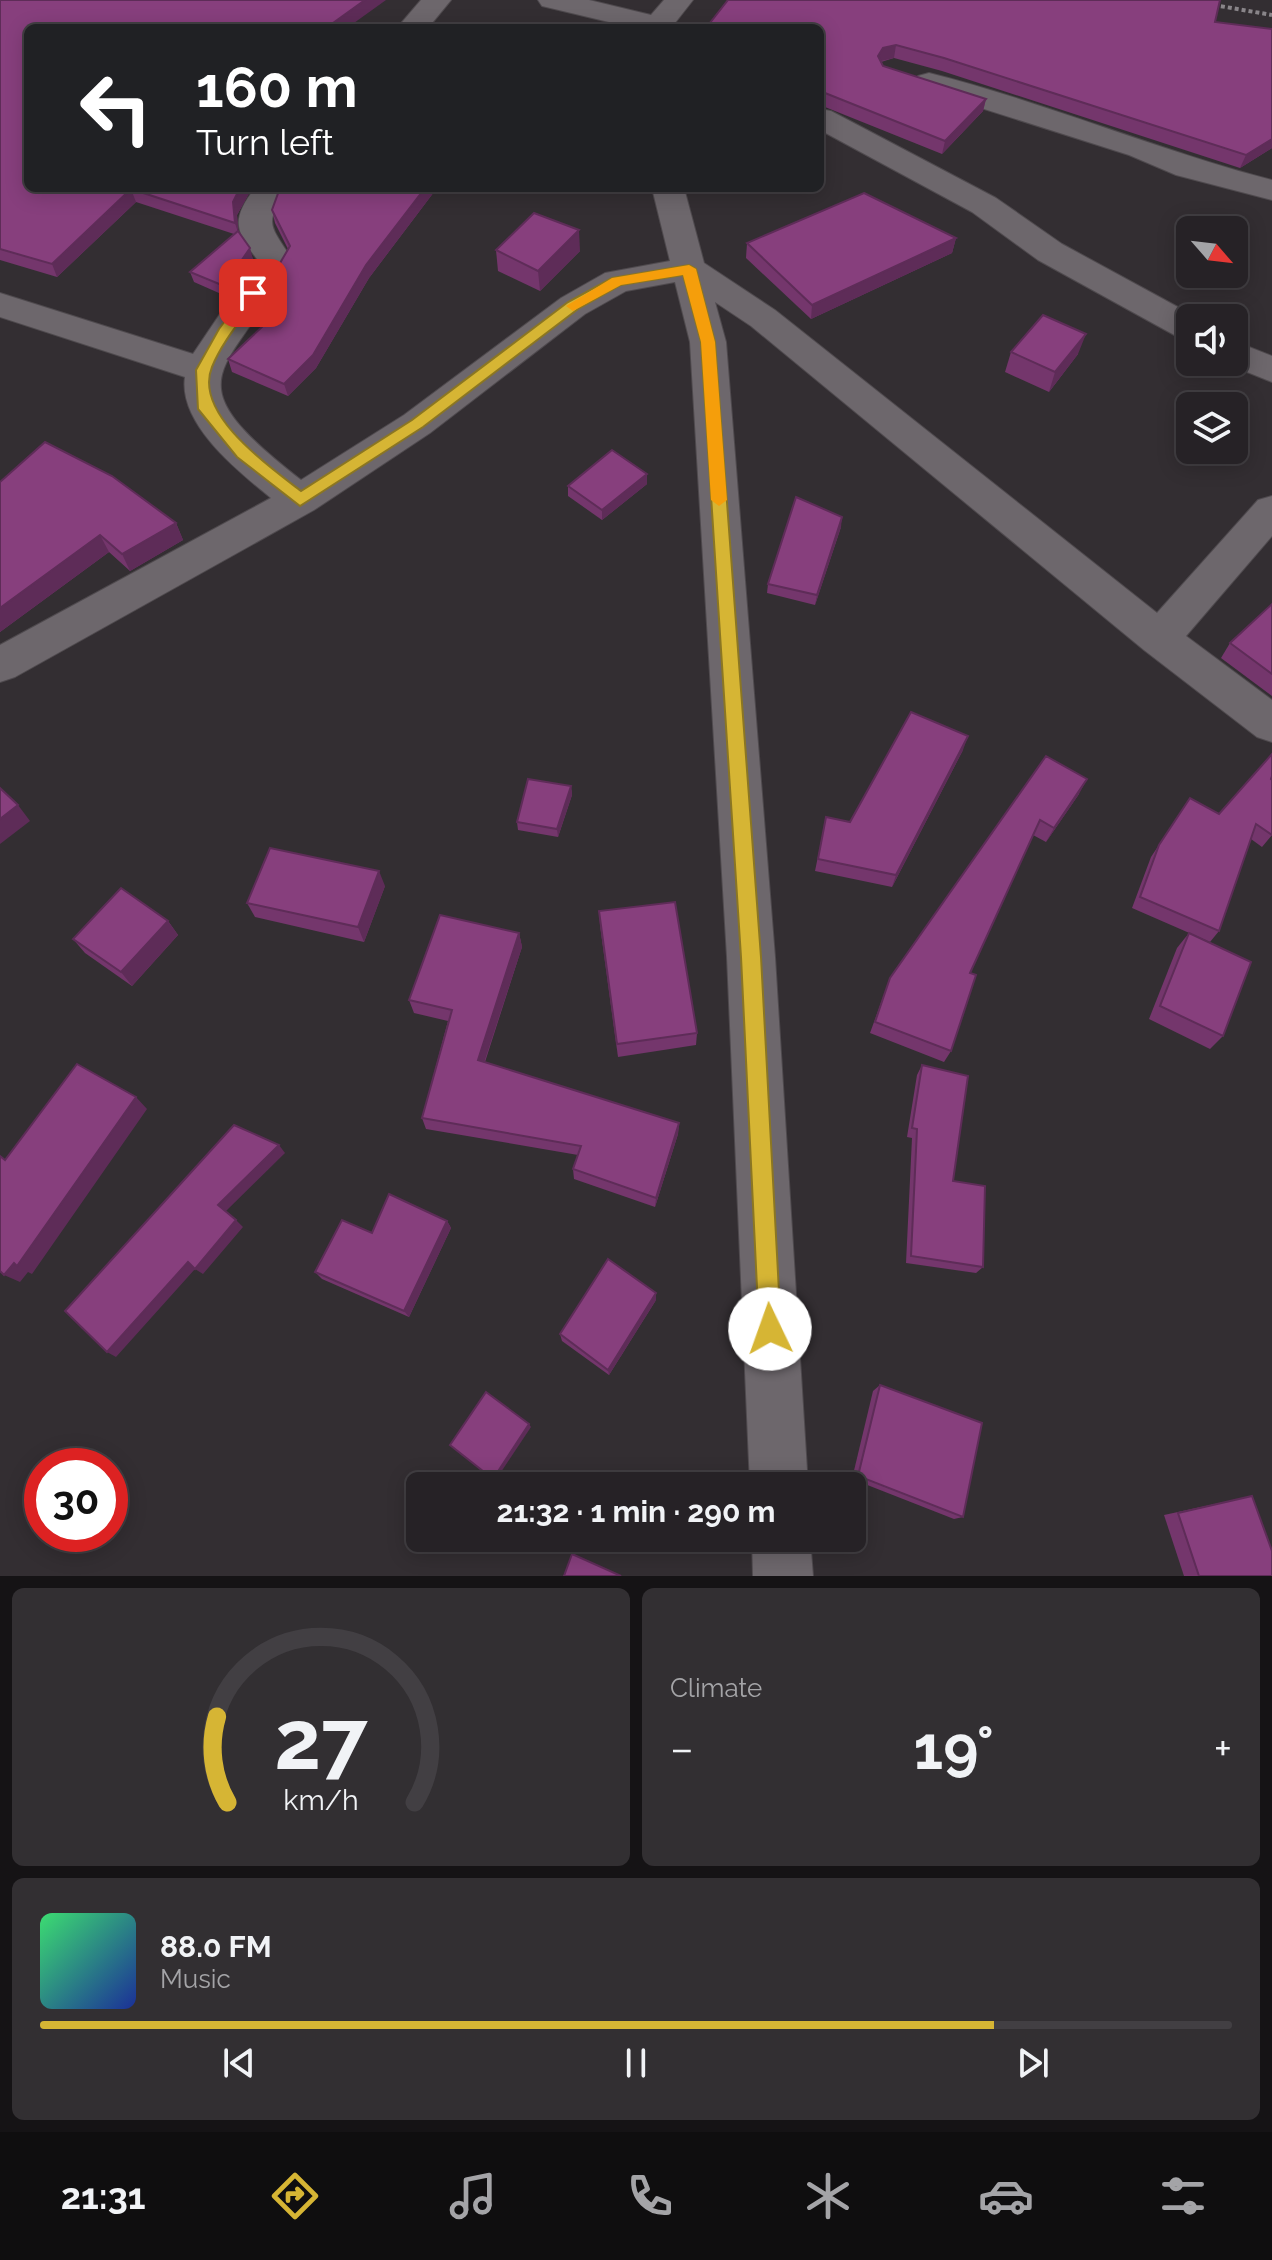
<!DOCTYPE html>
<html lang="en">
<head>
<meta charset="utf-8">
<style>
  body { margin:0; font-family:Raleway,sans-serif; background:#322f32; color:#f1f3f6; height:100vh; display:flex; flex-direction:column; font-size:30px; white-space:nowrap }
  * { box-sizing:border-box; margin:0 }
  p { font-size:26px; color:#a4a4a7 }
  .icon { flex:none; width:44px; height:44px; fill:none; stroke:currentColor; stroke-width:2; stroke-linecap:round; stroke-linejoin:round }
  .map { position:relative; height:1576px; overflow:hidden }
  .panel { display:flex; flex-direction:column; gap:12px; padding:12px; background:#151315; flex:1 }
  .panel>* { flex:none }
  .hud { position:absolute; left:24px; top:24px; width:800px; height:168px; border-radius:12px; box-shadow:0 4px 20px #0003,0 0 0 2px #423f43; background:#202124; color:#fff; overflow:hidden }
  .needle { width:52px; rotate:118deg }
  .tools { position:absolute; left:1176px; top:216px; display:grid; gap:16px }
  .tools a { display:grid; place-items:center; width:72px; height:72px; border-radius:12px; background:#262226; box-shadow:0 4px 20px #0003,0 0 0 2px #423f43; font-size:40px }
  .speed { position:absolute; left:24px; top:1448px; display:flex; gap:16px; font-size:40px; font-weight:700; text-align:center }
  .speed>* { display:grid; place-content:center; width:104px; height:104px; border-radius:50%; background:#262226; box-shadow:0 4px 20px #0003,0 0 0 2px #423f43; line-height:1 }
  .speed .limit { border:12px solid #d22; background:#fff; color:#111 }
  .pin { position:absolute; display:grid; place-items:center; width:68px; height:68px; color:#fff; margin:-34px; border-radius:16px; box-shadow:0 4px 12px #0006 }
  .me { position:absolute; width:88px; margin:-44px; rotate:357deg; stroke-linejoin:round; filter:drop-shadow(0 0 6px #0008) }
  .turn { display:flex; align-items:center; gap:28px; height:168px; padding:0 40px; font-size:36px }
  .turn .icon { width:104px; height:104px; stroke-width:2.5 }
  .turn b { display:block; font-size:56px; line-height:68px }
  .big { font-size:60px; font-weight:700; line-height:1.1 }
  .panel .card { flex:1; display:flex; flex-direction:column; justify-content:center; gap:12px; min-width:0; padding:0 28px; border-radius:12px; background:#322f32 }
  .panel .dial { align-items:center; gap:0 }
  .dial svg { height:208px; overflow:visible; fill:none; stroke:#423f43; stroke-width:7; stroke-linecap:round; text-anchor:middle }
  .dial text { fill:#f1f3f6; stroke:none }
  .song { display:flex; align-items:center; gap:24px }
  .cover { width:96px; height:96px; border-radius:12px; background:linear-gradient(135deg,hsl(140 70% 55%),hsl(230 70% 35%)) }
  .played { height:8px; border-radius:4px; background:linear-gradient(90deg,#d6b534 80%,#423f43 80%) }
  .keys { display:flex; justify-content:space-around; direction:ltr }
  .heat { display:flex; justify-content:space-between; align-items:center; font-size:44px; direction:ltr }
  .panel .tiles { flex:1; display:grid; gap:12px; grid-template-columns:1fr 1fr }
  .card:last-child { grid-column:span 2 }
  .trip { position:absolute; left:406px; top:1472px; width:460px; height:80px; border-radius:12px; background:#262226; box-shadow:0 4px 20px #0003,0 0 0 2px #423f43; font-weight:700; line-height:80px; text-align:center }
  .tabs { display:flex; height:128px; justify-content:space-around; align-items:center; background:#0f0e0f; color:#a4a4a7 }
  .tabs .icon { width:56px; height:56px }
  .tabs .active { color:#d6b534 }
  .tabs b { font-size:36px; color:#f1f3f6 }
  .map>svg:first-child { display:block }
</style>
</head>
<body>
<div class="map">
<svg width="1272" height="1576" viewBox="0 0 1272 1576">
  <rect width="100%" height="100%" fill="#332e32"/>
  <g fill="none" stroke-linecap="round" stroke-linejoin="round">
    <g stroke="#4f4a4e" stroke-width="2">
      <g id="street">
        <path d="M421,0H451L428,28H397Z"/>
        <path d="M929,73C1045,102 1156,150 1272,180V200L1176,175L1129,155L918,88L914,82L918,76Z"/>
        <path d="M820,109L831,111L996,198L1062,244L1198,318H1190V341L1178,337L1038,260L972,212L820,130Z"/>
        <path d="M255,188H288C264,225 269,223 291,258C234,376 162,372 301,480L404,415L561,298L605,273L670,261L652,188H684L704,263L775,310L1157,613L1258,500L1272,496V536L1186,636L1272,700V742L1257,737L1144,650L751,326L715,302L726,342L775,957L808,1486H750L727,957L690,342L675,282L626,291L585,314L430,433L314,510L15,677L0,682V645L271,498C239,472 178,424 185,377L0,317V293L193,354L257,259C234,230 232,218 255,188Z"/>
        <path d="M1234,341L1272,356V382L1222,362H1234Z"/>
        <path d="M752,1538H810L813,1576H753Z"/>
      </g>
    </g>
    <g stroke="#4f4a4e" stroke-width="2">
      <path id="secondary" d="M538,0H589L651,15L664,0H693L671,28H634L542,6Z"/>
    </g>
    <path stroke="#898589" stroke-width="4" stroke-dasharray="4 3" stroke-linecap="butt" d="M1214,5L1272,15"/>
    <use href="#street" fill="#6d676c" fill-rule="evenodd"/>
    <use href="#secondary" fill="#6d676c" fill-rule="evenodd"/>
  </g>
  <g fill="#74366c">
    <path d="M0,0L28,28V188H252L237,215L238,231L253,259L228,297L194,282L190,272L234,234L136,202L57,277L0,260Z"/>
    <path d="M1215,22L1272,148L1240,168L942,71L894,58L881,62L883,66L986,99L983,111L942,154L820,105V28Z"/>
    <path d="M437,188L369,278L316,368L288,396L232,372L228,359L273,316L263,312L259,299L288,249L275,223L272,210Z"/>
    <path d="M956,238L952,253L811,319L746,258L747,243Z"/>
    <path d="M496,250L580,251L540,291L498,271Z"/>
    <path d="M1011,352L1078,354L1049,392L1005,372Z"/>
    <path d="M0,482L176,523L183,540L130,571L109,552L0,632Z"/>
    <path d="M647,484L602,520L568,496V486Z"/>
    <path d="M841,527L815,605L767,593L768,584Z"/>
    <path d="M1272,604V696L1221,658L1230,643Z"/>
    <path d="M963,750L892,887L815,871L826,817L850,822Z"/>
    <path d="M1046,756L1079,794L1046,842L1033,835L970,973L951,1051L944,1062L870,1033L890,978Z"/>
    <path d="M1271,779L1272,835L1262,847L1251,839L1219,931L1210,942L1132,908L1151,857L1190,798L1219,814Z"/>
    <path d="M571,786L572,795L558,837L518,830L517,822Z"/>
    <path d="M385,886L364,942L255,917L247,903Z"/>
    <path d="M599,911L697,1033L696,1045L618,1057L600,925Z"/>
    <path d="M168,921L178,935L132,986L85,953L73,939Z"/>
    <path d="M519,933L522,947L485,1062L679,1123L678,1134L655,1207L574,1179L573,1169L578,1155L426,1129L422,1118L448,1021L414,1013L409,1000Z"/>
    <path d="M1189,933L1223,1036L1210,1049L1149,1019L1177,948Z"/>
    <path d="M922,1065L953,1181L983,1267L976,1273L906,1263L912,1138L907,1137L917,1075Z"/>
    <path d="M447,1221L451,1228L409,1317L322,1279L315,1272L372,1233Z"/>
    <path d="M656,1300L609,1375L562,1341L560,1334Z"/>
    <path d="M880,1385L963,1517L954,1519L852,1479L873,1391Z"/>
    <path d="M1252,1496L1272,1576H1184L1164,1515Z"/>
  </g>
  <g fill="#5e2c58">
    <path d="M365,0H386L347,28H326Z"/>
    <path d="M896,45L894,58L881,61L876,68L878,56L883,48Z"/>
    <path d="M986,99L983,111L942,154L945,141Z"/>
    <path d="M1272,139V148L1240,168L1246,155Z"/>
    <path d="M240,188H252L237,215L239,236L235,223L233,202Z"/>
    <path d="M425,188H437L369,278L316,368L288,396L284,384L366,265Z"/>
    <path d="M131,189L136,202L57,277L52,264Z"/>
    <path d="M579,230L580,251L540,291L538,271Z"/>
    <path d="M956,238L952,253L811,319L812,305Z"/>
    <path d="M250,248L253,259L228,297L224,286Z"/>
    <path d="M1086,334L1078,354L1049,392L1055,372Z"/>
    <path d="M647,474V484L602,520V510Z"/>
    <path d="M842,517L841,527L815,605L817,595Z"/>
    <path d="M176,523L183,540L130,571L122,554Z"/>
    <path d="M100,535L109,552L0,632V608Z"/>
    <path d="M968,736L963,750L892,887L896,875Z"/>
    <path d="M1087,779L1079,794L1046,842L1054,828Z"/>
    <path d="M571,786L572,795L558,837L557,829Z"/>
    <path d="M18,805L30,821L0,844V819Z"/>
    <path d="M379,871L385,886L364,942L358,927Z"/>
    <path d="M168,921L178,935L132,986L121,972Z"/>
    <path d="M519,933L522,947L481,1072L478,1060Z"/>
    <path d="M136,1097L147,1109L32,1274L28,1272L20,1282L4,1275Z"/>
    <path d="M679,1123L678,1134L655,1207L656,1198Z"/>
    <path d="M279,1145L285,1153L225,1212L218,1205Z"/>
    <path d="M236,1220L243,1227L203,1274L195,1269L116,1357L107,1352L188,1262Z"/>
    <path d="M447,1221L451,1228L409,1317L404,1311Z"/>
    <path d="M656,1293V1300L609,1375L608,1370Z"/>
    <path d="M529,1424L531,1427L495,1481L493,1479Z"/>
  </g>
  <g fill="#873f7d" stroke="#5e2c58" stroke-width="2">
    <path d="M0,0H365L326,28H28V188H240L233,202L235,223L131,189L52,264L0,249Z"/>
    <path d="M728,0H1220L1215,22L1272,29V139L1246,155L944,58L896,45L883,48L878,56L883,66L986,99L945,141L820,91V28H706Z"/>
    <path d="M280,188H425L366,265L313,355L284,384L228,359L281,309L259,299L290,246L272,210Z"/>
    <path d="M864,193L956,238L812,305L747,243Z"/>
    <path d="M534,213L579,230L538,271L496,250Z"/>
    <path d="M238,231L250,248L224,286L190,272Z"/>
    <path d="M1043,315L1086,334L1055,372L1011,352Z"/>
    <path d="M45,442L112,476L176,523L122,554L100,535L0,608V482Z"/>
    <path d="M612,450L647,474L602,510L568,486Z"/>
    <path d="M796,497L842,517L817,595L768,584Z"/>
    <path d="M1272,604V674L1230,643Z"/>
    <path d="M911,712L968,736L896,875L818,859L826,817L850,822Z"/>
    <path d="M1272,754V776L1271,779L1272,780V835L1256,824L1219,931L1140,897L1159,845L1190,798L1219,814Z"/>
    <path d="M1046,756L1087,779L1054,828L1040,820L970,973L976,975L951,1051L875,1022L890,978Z"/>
    <path d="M528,779L571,786L557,829L517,822Z"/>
    <path d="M0,788L18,805L0,819Z"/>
    <path d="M270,848L379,871L358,927L247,903Z"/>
    <path d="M121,888L168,921L121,972L73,939Z"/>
    <path d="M675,902L697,1033L617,1044L599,911Z"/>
    <path d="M440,915L519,933L478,1060L679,1123L656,1198L573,1169L581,1146L422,1118L452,1010L409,1000Z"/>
    <path d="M1189,933L1251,962L1223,1036L1160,1006Z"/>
    <path d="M77,1064L136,1097L17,1266L14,1263L4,1275L0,1271V1156L5,1160Z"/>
    <path d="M922,1065L968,1076L953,1181L985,1186L983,1267L911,1256L917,1129L912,1128Z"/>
    <path d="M234,1125L279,1145L218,1205L236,1220L195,1269L188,1262L107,1352L65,1311Z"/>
    <path d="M389,1194L447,1221L404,1311L315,1272L342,1220L372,1233Z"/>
    <path d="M608,1259L656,1293L608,1370L560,1334Z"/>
    <path d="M880,1385L982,1423L963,1517L858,1476Z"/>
    <path d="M486,1392L529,1424L493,1479L450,1445Z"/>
    <path d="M1252,1496L1272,1551V1576H1199L1178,1513Z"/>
    <path d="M572,1554L621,1576H564Z"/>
  </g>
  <path fill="#d6b534" stroke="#8b7622" stroke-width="2" d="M689,265L696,269L715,342L761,957L781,1329L778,1337L770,1340L762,1337L759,1329L741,957L701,342L683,275L621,285L578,309L423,427L300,506L237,457L198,409L196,370L219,329L248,290H258L260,293C244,317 223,340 212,367C193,414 270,467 301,491L412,420L568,302L612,278Z"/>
  <path fill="#f59e0b" d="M689,265L696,269L715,342L727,500L719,506L711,500L701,342L683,275L621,285L573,311L566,306L612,278Z"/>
</svg>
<div class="tools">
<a><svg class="needle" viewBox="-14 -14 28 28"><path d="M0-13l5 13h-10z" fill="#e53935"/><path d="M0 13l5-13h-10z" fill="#a4a4a7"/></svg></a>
<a><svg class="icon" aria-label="sound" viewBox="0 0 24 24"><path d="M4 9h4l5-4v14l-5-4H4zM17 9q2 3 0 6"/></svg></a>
<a><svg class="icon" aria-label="layers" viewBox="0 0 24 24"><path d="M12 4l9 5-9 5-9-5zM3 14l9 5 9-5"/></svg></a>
</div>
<div class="speed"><div class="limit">30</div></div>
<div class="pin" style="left:253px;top:293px;background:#d93025"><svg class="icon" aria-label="arrive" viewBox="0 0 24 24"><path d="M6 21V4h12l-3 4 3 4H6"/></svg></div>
<svg class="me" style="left:770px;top:1329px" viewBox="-20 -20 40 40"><circle r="19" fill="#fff"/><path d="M0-13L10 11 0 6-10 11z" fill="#d6b534"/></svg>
<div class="trip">21:32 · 1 min · 290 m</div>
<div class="hud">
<div class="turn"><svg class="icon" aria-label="left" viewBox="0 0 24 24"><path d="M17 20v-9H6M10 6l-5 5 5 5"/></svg><div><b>160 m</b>Turn left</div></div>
</div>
</div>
<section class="panel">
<div class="tiles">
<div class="card dial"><svg viewBox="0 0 100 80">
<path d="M14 69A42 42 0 1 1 86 69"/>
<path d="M14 69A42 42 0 0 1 10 36" stroke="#d6b534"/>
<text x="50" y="56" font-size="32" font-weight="700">27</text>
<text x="50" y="72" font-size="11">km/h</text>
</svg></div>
<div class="card"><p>Climate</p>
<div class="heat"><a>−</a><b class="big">19°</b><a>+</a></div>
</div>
<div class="card">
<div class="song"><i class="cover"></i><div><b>88.0 FM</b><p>Music</p></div></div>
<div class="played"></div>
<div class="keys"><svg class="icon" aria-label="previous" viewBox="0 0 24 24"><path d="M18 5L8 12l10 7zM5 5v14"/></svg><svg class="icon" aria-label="pause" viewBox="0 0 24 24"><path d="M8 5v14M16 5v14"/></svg><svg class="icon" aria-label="next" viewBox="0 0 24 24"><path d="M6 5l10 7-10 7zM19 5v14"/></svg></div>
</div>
</div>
</section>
<nav class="tabs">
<b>21:31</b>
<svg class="icon active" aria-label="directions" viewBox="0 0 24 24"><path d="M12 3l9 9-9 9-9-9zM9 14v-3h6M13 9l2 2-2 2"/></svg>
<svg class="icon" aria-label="music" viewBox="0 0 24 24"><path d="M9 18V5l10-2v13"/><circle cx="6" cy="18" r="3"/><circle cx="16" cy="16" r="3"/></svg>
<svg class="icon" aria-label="phone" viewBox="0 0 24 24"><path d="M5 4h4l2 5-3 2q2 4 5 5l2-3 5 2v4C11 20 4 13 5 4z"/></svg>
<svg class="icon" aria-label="climate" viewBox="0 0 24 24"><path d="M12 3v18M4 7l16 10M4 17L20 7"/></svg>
<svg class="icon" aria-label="car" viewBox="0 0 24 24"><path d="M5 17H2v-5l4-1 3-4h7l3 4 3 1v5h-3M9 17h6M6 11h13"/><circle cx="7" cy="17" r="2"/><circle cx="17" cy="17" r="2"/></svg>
<svg class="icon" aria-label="filters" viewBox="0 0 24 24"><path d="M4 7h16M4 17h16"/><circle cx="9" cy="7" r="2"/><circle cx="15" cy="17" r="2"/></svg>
</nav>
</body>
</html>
